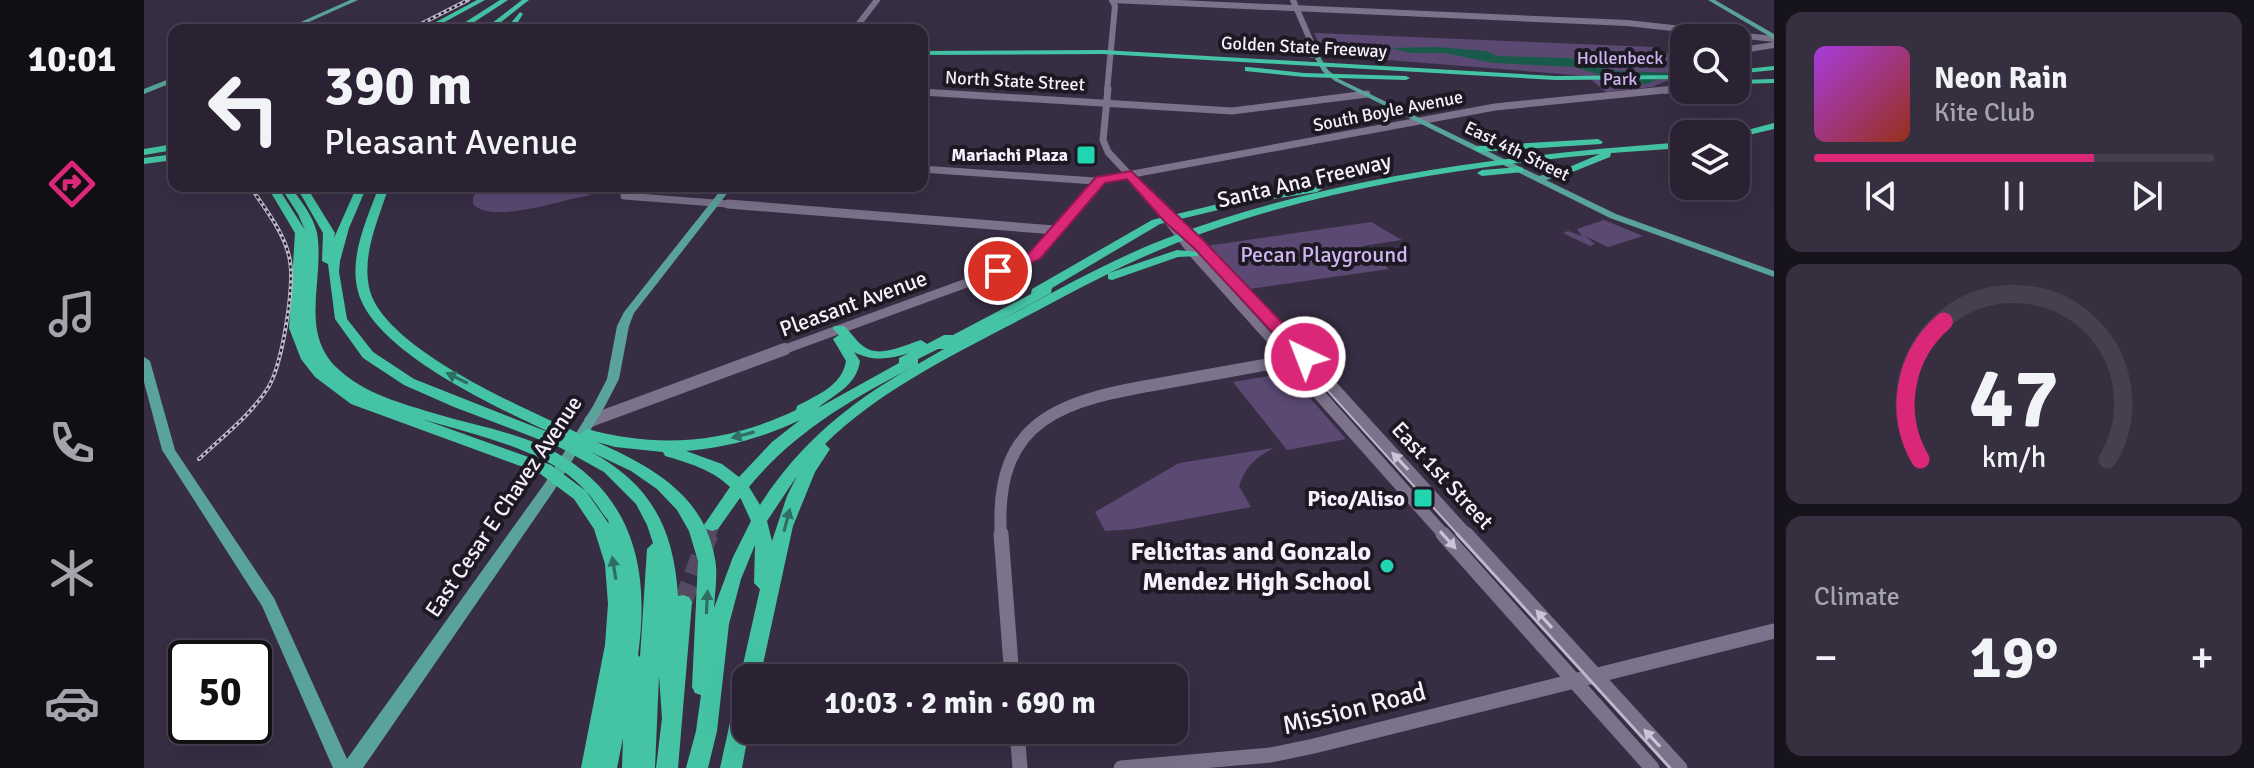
<!DOCTYPE html>
<html lang="en">
<head>
<meta charset="utf-8">
<style>
  body { margin:0; font-family:Signika,sans-serif; background:#362f3f; color:#f1f3f6; height:100vh; display:flex; flex-direction:column; font-size:30px; white-space:nowrap }
  * { box-sizing:border-box; margin:0 }
  p { font-size:26px; color:#a5a4ac }
  .icon { flex:none; width:44px; height:44px; fill:none; stroke:currentColor; stroke-width:2; stroke-linecap:round; stroke-linejoin:round }
  .map { position:relative; flex:1; overflow:hidden }
  .details { display:flex; flex-direction:column; gap:12px; padding:12px; background:#17131c; width:480px }
  .details>* { flex:none }
  .hud { position:absolute; left:24px; top:24px; width:760px; height:168px; border-radius:16px; box-shadow:0 8px 32px #0002,0 0 0 2px #463f4e; background:#2a2233; color:#f1f3f6; overflow:hidden }
  .tools { position:absolute; left:1526px; top:24px; display:grid; gap:16px }
  .tools a { display:grid; place-items:center; width:80px; height:80px; border-radius:16px; background:#2a2233; box-shadow:0 8px 32px #0002,0 0 0 2px #463f4e; font-size:40px }
  .speed { position:absolute; left:24px; top:640px; display:flex; gap:16px; font-size:40px; font-weight:700; text-align:center }
  .speed>* { display:grid; place-content:center; width:104px; height:104px; border-radius:50%; background:#2a2233; box-shadow:0 8px 32px #0002,0 0 0 2px #463f4e; line-height:1 }
  .speed .limit { border:4px solid #111; border-radius:12px; background:#fff; color:#111 }
  .pin { position:absolute; display:grid; place-items:center; width:68px; height:68px; color:#fff; margin:-34px; border:4px solid #fff; border-radius:50%; box-shadow:0 2px 8px #0007 }
  .me { position:absolute; width:88px; margin:-44px; rotate:317deg; stroke-linejoin:round; filter:drop-shadow(0 0 6px #0008) }
  .turn { display:flex; align-items:center; gap:28px; height:168px; padding:0 24px; font-size:36px }
  .turn .icon { width:104px; height:104px; stroke-width:2.5 }
  .turn b { display:block; font-size:56px; line-height:68px }
  .big { font-size:60px; font-weight:700; line-height:1.1 }
  .details .widget { flex:1; display:flex; flex-direction:column; justify-content:center; gap:12px; min-width:0; padding:0 28px; border-radius:16px; background:#362f3f }
  .details .dial { align-items:center; gap:0 }
  .dial svg { height:208px; overflow:visible; fill:none; stroke:#463f4e; stroke-width:7; stroke-linecap:round; text-anchor:middle }
  .dial text { fill:#f1f3f6; stroke:none }
  .song { display:flex; align-items:center; gap:24px }
  .cover { width:96px; height:96px; border-radius:12px; background:linear-gradient(135deg,hsl(280 70% 55%),hsl(10 70% 35%)) }
  .played { height:8px; border-radius:4px; background:linear-gradient(90deg,#db2777 70%,#463f4e 70%) }
  .keys { display:flex; justify-content:space-around; direction:ltr }
  .heat { display:flex; justify-content:space-between; align-items:center; font-size:44px; direction:ltr }
  .trip { position:absolute; left:588px; top:664px; width:456px; height:80px; border-radius:16px; background:#2a2233; box-shadow:0 8px 32px #0002,0 0 0 2px #463f4e; font-weight:700; line-height:80px; text-align:center }
  main { display:flex; flex:1; min-height:0 }
  .dock { display:flex; flex-direction:column; width:144px; justify-content:space-around; align-items:center; background:#110e14; color:#a5a4ac }
  .dock .icon { width:56px; height:56px }
  .dock .active { color:#db2777 }
  .dock b { font-size:36px; color:#f1f3f6 }
  .map>svg:first-child { display:block }
</style>
</head>
<body>
<main>
<nav class="dock">
<b>10:01</b>
<svg class="icon active" aria-label="directions" viewBox="0 0 24 24"><path d="M12 3l9 9-9 9-9-9zM9 14v-3h6M13 9l2 2-2 2"/></svg>
<svg class="icon" aria-label="music" viewBox="0 0 24 24"><path d="M9 18V5l10-2v13"/><circle cx="6" cy="18" r="3"/><circle cx="16" cy="16" r="3"/></svg>
<svg class="icon" aria-label="phone" viewBox="0 0 24 24"><path d="M5 4h4l2 5-3 2q2 4 5 5l2-3 5 2v4C11 20 4 13 5 4z"/></svg>
<svg class="icon" aria-label="climate" viewBox="0 0 24 24"><path d="M12 3v18M4 7l16 10M4 17L20 7"/></svg>
<svg class="icon" aria-label="car" viewBox="0 0 24 24"><path d="M5 17H2v-5l4-1 3-4h7l3 4 3 1v5h-3M9 17h6M6 11h13"/><circle cx="7" cy="17" r="2"/><circle cx="17" cy="17" r="2"/></svg>
</nav>
<div class="map">
<svg width="1630" height="768" viewBox="0 0 1630 768">
  <rect width="100%" height="100%" fill="#382e44"/>
  <g fill="#5b4973">
    <path d="M1170,33L1508,47L1540,60V74L1508,87L1462,92L1443,76L1181,55Z"/>
    <path d="M337,186H433L447,195C420,199 348,225 329,204V197Z"/>
    <path d="M1460,220L1499,236L1464,247L1441,236L1451,244L1446,246L1419,233L1424,231L1438,236L1433,229Z"/>
    <path d="M1227,222L1258,240L1218,246L1245,269L1106,289L1062,246Z"/>
    <path d="M1144,373L1202,439L1143,450L1089,382Z"/>
    <path d="M1130,448C1111,458 1102,466 1095,486L1107,507L989,529L961,531L951,512L1035,463Z"/>
  </g>
  <path fill="#195a4a" d="M1293,47L1342,51L1353,56L1427,58L1473,71L1533,73L1502,84H1484L1431,67L1349,63L1301,53H1266L1247,48Z"/>
  <g fill="none" stroke-linecap="round" stroke-linejoin="round">
    <path stroke="#544b60" stroke-width="15" stroke-dasharray="15 8" stroke-linecap="butt" d="M564,536L568,525"/>
    <path stroke="#544b60" stroke-width="19" stroke-dasharray="19 10" stroke-linecap="butt" d="M539,602L565,534"/>
    <g stroke="#7c728b" stroke-width="6">
      <path d="M968,0L1483,23L1630,39"/>
      <path d="M1149,0L1173,56"/>
      <path d="M710,30L733,0"/>
      <path d="M1592,51L1630,45"/>
      <path d="M963,91L971,6L968,0"/>
      <path d="M1521,91L1540,87"/>
    </g>
    <g stroke="#7c728b" stroke-width="7">
      <path d="M964,89L959,140L964,152L1014,206"/>
      <path d="M778,92L1088,111L1223,94"/>
      <path d="M778,169L951,181L1351,107L1530,89"/>
      <path d="M480,196L609,206"/>
      <path d="M934,206L956,180"/>
    </g>
    <g stroke="#7c728b" stroke-width="9">
      <path d="M584,204L911,230"/>
      <path d="M1012,204L1050,254L1137,351"/>
      <path d="M1037,228L1156,351"/>
      <path d="M636,351L880,262L891,256L935,204"/>
    </g>
    <g stroke="#7c728b" stroke-width="12">
      <path d="M1135,349L1301,536"/>
      <path d="M1154,349L1324,536"/>
      <path d="M446,421L641,349"/>
      <path d="M857,536C849,416 921,400 1020,383C1064,375 1109,367 1153,359"/>
    </g>
    <g stroke="#7c728b" stroke-width="15">
      <path d="M857,534L868,678"/>
      <path d="M1299,534L1508,768"/>
      <path d="M1322,534L1536,768"/>
      <path d="M873,730L876,768"/>
      <path d="M977,768L1127,755L1170,746L1630,631"/>
    </g>
    <g fill="#5aa39b" fill-rule="evenodd">
      <path d="M206,0H214L147,30H139Z"/>
      <path d="M1564,0H1571L1630,34V39Z"/>
      <path d="M1156,54L1175,55L1184,70L1195,79L1395,176L1429,168V172L1402,180L1472,214L1630,271V277L1466,218L1191,81L1179,72L1171,58L1156,56Z"/>
      <path d="M30,77V82L0,94V89Z"/>
      <path d="M580,186H589L490,313L485,326L475,379L461,406L411,489L219,768H189L118,606L18,450L0,382V357L6,361L31,450L130,598L203,759L401,483L449,406L463,379L473,326L480,312Z"/>
    </g>
    <g fill="#44c4a5" fill-rule="evenodd">
      <path d="M333,0H341L286,30H277Z"/>
      <path d="M356,0H364L318,30H309Z"/>
      <path d="M378,0H385L347,30H339Z"/>
      <path d="M376,12L379,14L369,30H361Z"/>
      <path d="M959,50L1411,76L1540,75V79L1411,80L959,54L778,55V51Z"/>
      <path d="M1630,66V70L1592,74V70Z"/>
      <path d="M1104,67L1160,73L1262,76L1266,78L1262,80L1160,77L1101,71V67Z"/>
      <path d="M1630,79V83L1592,84V80Z"/>
      <path d="M1630,123V129L1592,138V134H1588Z"/>
      <path d="M1454,139L1459,142L1457,144L1334,152L1329,149L1334,146Z"/>
      <path d="M1540,142V148L1467,153L1466,157L1426,173L1423,172V168L1456,154C1290,170 1116,198 965,273L1033,250L1054,252V256L1034,257L968,280L964,279V274C929,291 895,310 860,328C797,361 732,394 681,444L686,449L671,472L649,526L616,678H602V685L596,678L616,589L610,583L611,545L597,579L585,624L573,731L564,768H542L552,731L557,695L551,693L548,687L554,561L545,531L533,510L513,489L487,471L447,452C507,484 530,529 534,596L539,595L545,597L548,602L534,768H512L518,718L515,676L511,768H478L479,738L473,768H437L461,645L464,604L461,564L450,529L430,499L395,473L207,404L171,377L157,359L145,328L151,233L123,186H133L161,230L154,214L136,186H146C156,200 169,215 173,233C181,278 155,330 192,367C219,394 260,404 296,415C333,426 376,433 411,452C490,496 506,571 494,655L496,657L503,549L509,543L503,525L492,504L460,472L415,447L310,407L260,385L219,358L191,319L184,264L178,261L179,233L152,186H162L191,233L190,238L213,186H223L205,228L196,261L195,272L203,319L229,352L270,379L409,434C355,408 224,350 213,287C206,253 224,217 235,186H245C235,218 218,253 225,287C237,348 382,409 436,434L443,429C516,449 583,443 652,410L653,406C673,395 698,386 702,361L689,339L695,335L689,329L690,326H700C707,332 711,340 719,346C735,359 760,345 777,340L783,344L800,335H809L887,294L888,289L1008,220L1099,198L1173,186L1178,189L1173,192L1099,204L1016,224L908,288L907,293L851,323C909,293 965,260 1026,237C1190,175 1367,155 1540,142ZM794,349H800L774,364V359ZM710,352C729,362 746,359 765,353L755,358V363L674,408C690,394 712,387 716,361ZM767,368C706,402 654,445 616,505L605,487C649,433 706,400 767,368ZM278,419C330,435 403,449 441,490C450,499 456,511 464,520L465,524L442,491L407,465ZM656,420L628,442L595,477L578,464L542,451C581,448 621,437 656,420ZM453,442L471,447L519,452L521,456C545,463 567,469 586,487L560,525L562,529L568,531L574,529L596,498L597,499L607,521L589,557L570,608C571,592 574,574 571,559C560,494 506,466 453,442ZM653,476L643,496L628,541L623,521Z"/>
      <path d="M30,144V150L0,155V149Z"/>
      <path d="M30,154V160L0,164V158Z"/>
      <path d="M1376,167L1379,168V172L1338,176L1333,173L1338,170Z"/>
      <path d="M602,686V730H605L598,768H576L592,695L595,689Z"/>
    </g>
    <path stroke="#bfb8c9" stroke-width="2" d="M1059,253L1315,536"/>
    <path stroke="#bfb8c9" stroke-width="3" d="M1313,534L1526,768"/>
    <g stroke="#bfb8c9" stroke-width="4">
      <g id="rail">
        <path d="M265,30L324,0"/>
        <path d="M55,459C78,437 107,415 124,388C138,365 152,283 145,256C139,230 120,208 106,186"/>
      </g>
    </g>
    <use href="#rail" stroke="#1d1923" stroke-width="2" stroke-dasharray="3" stroke-linecap="butt"/>
  </g>
  <defs><path id="oneway-solid" d="M-6-.8H1V-3.2L6.5 0L1 3.2V.8H-6Z" transform="scale(2)"/></defs>
  <g fill="#306e64">
    <use href="#oneway-solid" transform="translate(313 378) rotate(-154)"/>
    <use href="#oneway-solid" transform="translate(599 435) rotate(165)"/>
    <use href="#oneway-solid" transform="translate(643 520) rotate(-75)"/>
    <use href="#oneway-solid" transform="translate(470 568) rotate(-99)"/>
    <use href="#oneway-solid" transform="translate(563 602) rotate(-87)"/>
  </g>
  <g fill="#cbc3d6">
    <use href="#oneway-solid" transform="translate(1256 461) rotate(-133)"/>
    <use href="#oneway-solid" transform="translate(1304 540) rotate(48)"/>
    <use href="#oneway-solid" transform="translate(1400 619) rotate(-132)"/>
    <use href="#oneway-solid" transform="translate(1508 738) rotate(-133)"/>
  </g>
  <path fill="#db2777" stroke="#8e194d" stroke-width="2" d="M987,171L1061,242L1167,353L1170,357L1167,361H1155L1050,248L1020,221L983,179L961,183L896,259L859,275H848V268L885,253L952,177Z"/>
  <g fill="#20d5b0" stroke="#1d1923" stroke-width="3">
    <rect x="932" y="145" width="20" height="20" rx="4"/>
    <rect x="1269" y="488" width="20" height="20" rx="4"/>
    <circle cx="1243" cy="566" r="8"/>
  </g>
  <g text-anchor="middle" stroke-width="8" stroke-linejoin="round" paint-order="stroke">
    <g font-size="18" fill="#f5effe" stroke="#1d1923">
      <text transform="translate(1160 47) rotate(3)" y="6">Golden State Freeway</text>
      <text transform="translate(871 81) rotate(3)" y="6">North State Street</text>
      <text transform="translate(1244 111) rotate(-11)" y="6">South Boyle Avenue</text>
      <text transform="translate(1373 151) rotate(26)" y="6">East 4th Street</text>
    </g>
    <g font-size="18" fill="#cfb5f1" stroke="#1d1923">
      <text x="1476" y="64">Hollenbeck<tspan x="1476" dy="21">Park</tspan></text>
    </g>
    <g font-size="18" font-weight="bold" fill="#f5effe" stroke="#1d1923" text-anchor="end">
      <text x="924" y="161">Mariachi Plaza</text>
    </g>
    <g font-size="22" fill="#f5effe" stroke="#1d1923">
      <text transform="translate(1160 180) rotate(-13)" y="8">Santa Ana Freeway</text>
      <text transform="translate(709 303) rotate(-20)" y="8">Pleasant Avenue</text>
      <text transform="translate(1299 475) rotate(47)" y="8">East 1st Street</text>
      <text transform="translate(359 506) rotate(-56)" y="8">East Cesar E Chavez Avenue</text>
    </g>
    <g font-size="22" fill="#cfb5f1" stroke="#1d1923">
      <text x="1180" y="262">Pecan Playground</text>
    </g>
    <g font-size="22" font-weight="bold" fill="#f5effe" stroke="#1d1923" text-anchor="end">
      <text x="1261" y="506">Pico/Aliso</text>
    </g>
    <g font-size="26" font-weight="bold" fill="#f5effe" stroke="#1d1923" text-anchor="end">
      <text x="1227" y="560">Felicitas and Gonzalo<tspan x="1227" dy="30">Mendez High School</tspan></text>
    </g>
    <g font-size="26" fill="#f5effe" stroke="#1d1923">
      <text transform="translate(1210 708) rotate(-14)" y="9">Mission Road</text>
    </g>
  </g>
</svg>
<div class="tools">
<a><svg class="icon" aria-label="search" viewBox="0 0 24 24"><circle cx="10" cy="10" r="6"/><path d="M15 15l6 6"/></svg></a>
<a><svg class="icon" aria-label="layers" viewBox="0 0 24 24"><path d="M12 4l9 5-9 5-9-5zM3 14l9 5 9-5"/></svg></a>
</div>
<div class="speed"><div class="limit">50</div></div>
<div class="pin" style="left:854px;top:271px;background:#d93025"><svg class="icon" aria-label="arrive" viewBox="0 0 24 24"><path d="M6 21V4h12l-3 4 3 4H6"/></svg></div>
<svg class="me" style="left:1161px;top:357px" viewBox="-20 -20 40 40"><circle r="17" fill="#db2777" stroke="#fff" stroke-width="3"/><path d="M0-11L8 9 0 5-8 9z" fill="#fff"/></svg>
<div class="trip">10:03 · 2 min · 690 m</div>
<div class="hud">
<div class="turn"><svg class="icon" aria-label="left" viewBox="0 0 24 24"><path d="M17 20v-9H6M10 6l-5 5 5 5"/></svg><div><b>390 m</b>Pleasant Avenue</div></div>
</div>
</div>
<section class="details">
<div class="widget">
<div class="song"><i class="cover"></i><div><b>Neon Rain</b><p>Kite Club</p></div></div>
<div class="played"></div>
<div class="keys"><svg class="icon" aria-label="previous" viewBox="0 0 24 24"><path d="M18 5L8 12l10 7zM5 5v14"/></svg><svg class="icon" aria-label="pause" viewBox="0 0 24 24"><path d="M8 5v14M16 5v14"/></svg><svg class="icon" aria-label="next" viewBox="0 0 24 24"><path d="M6 5l10 7-10 7zM19 5v14"/></svg></div>
</div>
<div class="widget dial"><svg viewBox="0 0 100 80">
<path d="M14 69A42 42 0 1 1 86 69"/>
<path d="M14 69A42 42 0 0 1 23 16" stroke="#db2777"/>
<text x="50" y="56" font-size="32" font-weight="700">47</text>
<text x="50" y="72" font-size="11">km/h</text>
</svg></div>
<div class="widget"><p>Climate</p>
<div class="heat"><a>−</a><b class="big">19°</b><a>+</a></div>
</div>
</section>
</main>
</body>
</html>
